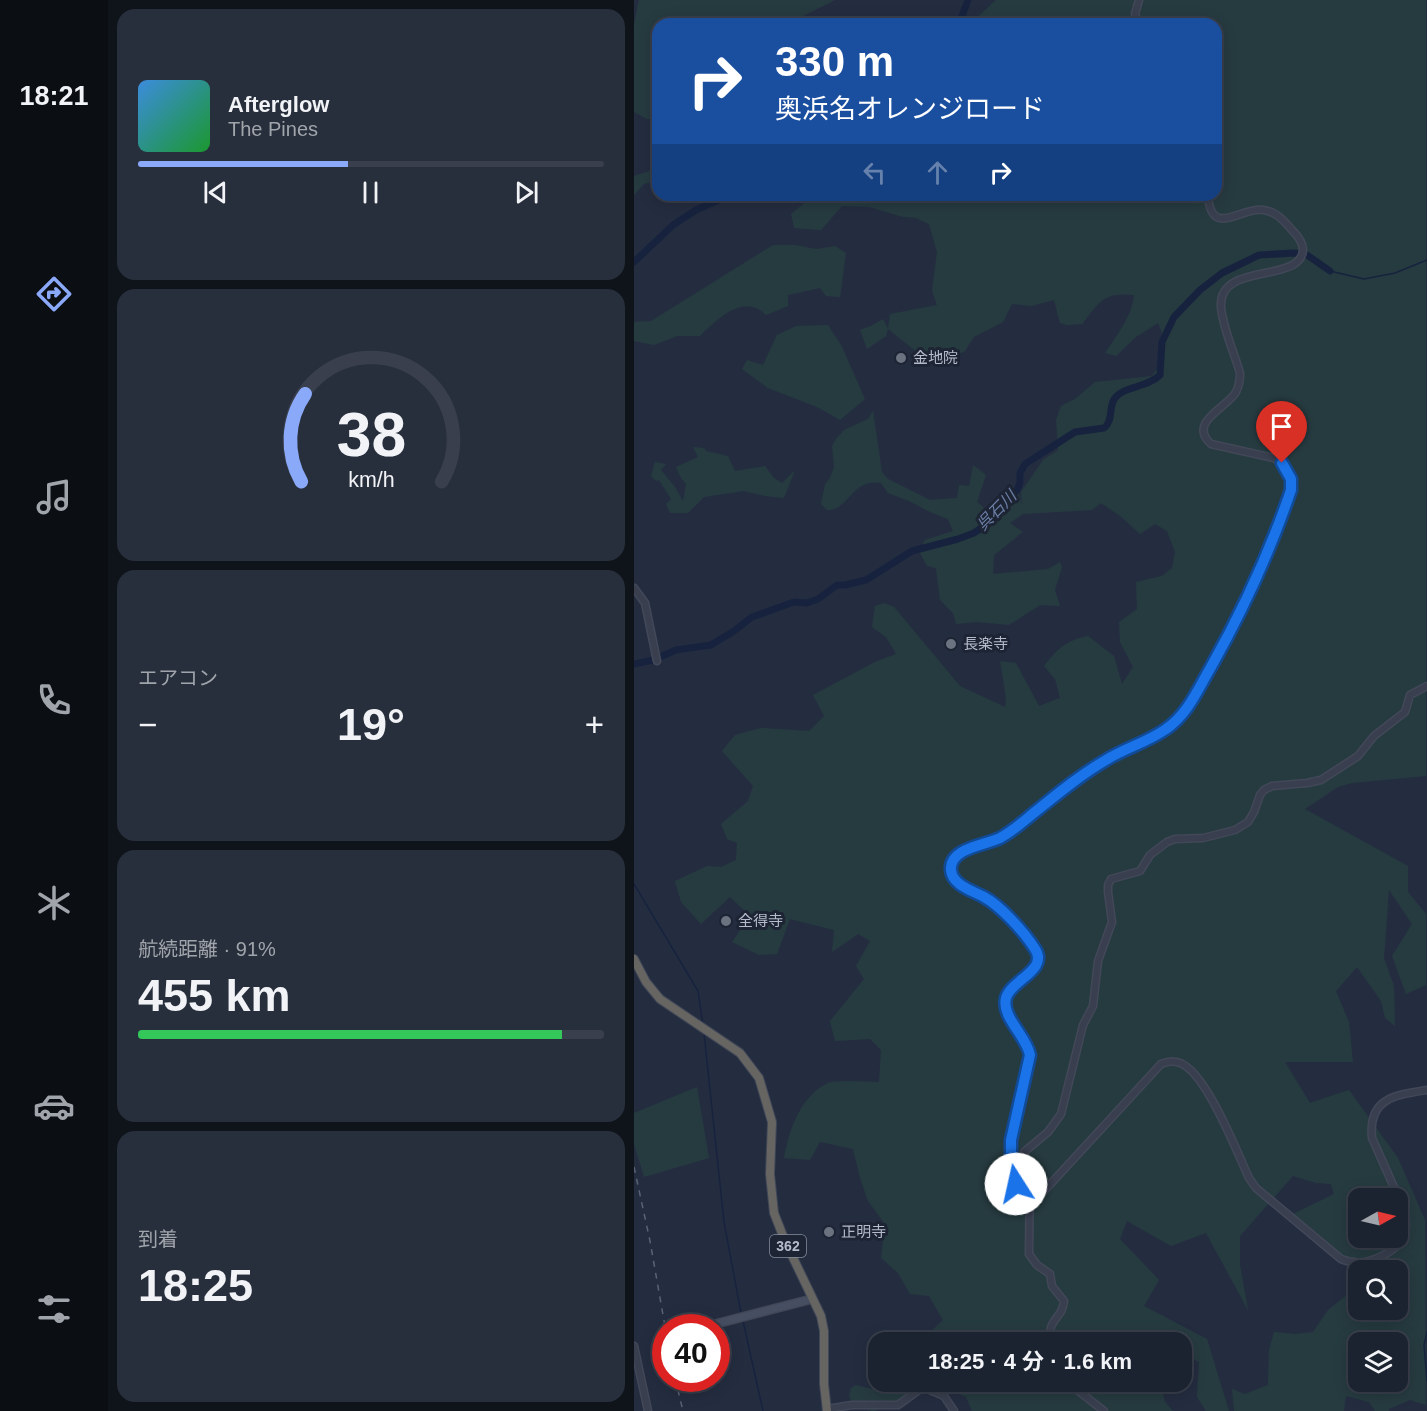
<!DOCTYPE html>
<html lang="ja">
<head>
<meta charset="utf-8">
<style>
  body { margin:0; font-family:Arial,"Noto Sans JP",sans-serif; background:#282f3c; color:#f1f3f6; height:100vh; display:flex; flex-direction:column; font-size:22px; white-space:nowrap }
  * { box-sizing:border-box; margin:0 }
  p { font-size:20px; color:#a0a4ab }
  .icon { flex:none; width:33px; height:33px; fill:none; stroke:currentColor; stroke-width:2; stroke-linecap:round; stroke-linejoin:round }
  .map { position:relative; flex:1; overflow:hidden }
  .sheet { display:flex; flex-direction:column; gap:9px; padding:9px; background:#0f131a; width:526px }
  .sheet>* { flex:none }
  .hud { position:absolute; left:18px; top:18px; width:570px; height:183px; border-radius:18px; box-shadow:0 3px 15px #0003,0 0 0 2px #393f4c; background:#1a4fa0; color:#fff; overflow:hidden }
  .needle { width:39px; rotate:82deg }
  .tools { position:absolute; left:714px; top:1188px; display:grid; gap:12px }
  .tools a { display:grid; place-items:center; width:60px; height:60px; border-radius:12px; background:#1b2230; box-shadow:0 3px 15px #0003,0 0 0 2px #393f4c; font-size:30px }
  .speed { position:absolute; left:18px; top:1314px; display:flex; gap:12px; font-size:30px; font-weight:700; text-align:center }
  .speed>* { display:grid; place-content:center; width:78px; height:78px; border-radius:50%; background:#1b2230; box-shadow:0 3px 15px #0003,0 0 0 2px #393f4c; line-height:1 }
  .speed .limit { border:9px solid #d22; background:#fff; color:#111 }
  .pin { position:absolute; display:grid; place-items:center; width:51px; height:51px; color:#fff; margin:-62px -26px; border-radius:50% 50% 50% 0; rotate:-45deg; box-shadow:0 0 6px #0007 }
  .pin .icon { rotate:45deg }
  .me { position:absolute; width:66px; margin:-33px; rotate:350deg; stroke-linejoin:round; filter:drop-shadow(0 0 4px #0008) }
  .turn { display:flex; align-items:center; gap:21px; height:126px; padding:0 24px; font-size:27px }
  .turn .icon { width:78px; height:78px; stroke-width:2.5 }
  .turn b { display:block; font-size:42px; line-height:51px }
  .lanes { display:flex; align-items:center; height:57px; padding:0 24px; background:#0003; justify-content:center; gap:30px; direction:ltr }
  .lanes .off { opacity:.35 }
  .big { font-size:45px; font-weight:700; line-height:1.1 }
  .sheet .card { flex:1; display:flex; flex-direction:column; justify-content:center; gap:9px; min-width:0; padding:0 21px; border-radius:18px; background:#282f3c }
  .sheet .dial { align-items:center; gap:0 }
  .dial svg { height:156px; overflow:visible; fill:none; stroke:#393f4c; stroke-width:7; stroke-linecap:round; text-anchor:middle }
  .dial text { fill:#f1f3f6; stroke:none }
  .song { display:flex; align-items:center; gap:18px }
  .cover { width:72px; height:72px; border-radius:9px; background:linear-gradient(135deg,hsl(210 70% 55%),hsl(130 70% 35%)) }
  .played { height:6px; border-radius:3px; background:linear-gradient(90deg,#8aa9f9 45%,#393f4c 45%) }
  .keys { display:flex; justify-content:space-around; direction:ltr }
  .heat { display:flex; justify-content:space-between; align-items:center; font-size:33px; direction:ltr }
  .charge { height:9px; border-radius:4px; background:linear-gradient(90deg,#34c759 91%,#393f4c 0) }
  .trip { position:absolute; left:234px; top:1332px; width:324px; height:60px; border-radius:18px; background:#1b2230; box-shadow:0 3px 15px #0003,0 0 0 2px #393f4c; font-weight:700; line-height:60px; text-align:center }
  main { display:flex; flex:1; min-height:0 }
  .dock { display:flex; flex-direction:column; width:108px; justify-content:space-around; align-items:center; background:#0b0e13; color:#a0a4ab }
  .dock .icon { width:42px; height:42px }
  .dock .on { color:#8aa9f9 }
  .dock b { font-size:27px; color:#f1f3f6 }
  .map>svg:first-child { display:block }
</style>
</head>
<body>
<main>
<nav class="dock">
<b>18:21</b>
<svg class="icon on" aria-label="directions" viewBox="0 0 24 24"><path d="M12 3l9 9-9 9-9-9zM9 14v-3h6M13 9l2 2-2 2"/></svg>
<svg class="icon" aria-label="music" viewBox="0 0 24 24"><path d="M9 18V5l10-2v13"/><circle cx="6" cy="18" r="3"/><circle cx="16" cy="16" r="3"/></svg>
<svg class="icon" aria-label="phone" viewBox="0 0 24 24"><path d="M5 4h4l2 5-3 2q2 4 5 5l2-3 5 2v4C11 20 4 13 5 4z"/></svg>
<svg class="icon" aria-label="climate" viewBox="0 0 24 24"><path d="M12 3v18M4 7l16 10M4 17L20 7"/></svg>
<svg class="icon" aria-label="car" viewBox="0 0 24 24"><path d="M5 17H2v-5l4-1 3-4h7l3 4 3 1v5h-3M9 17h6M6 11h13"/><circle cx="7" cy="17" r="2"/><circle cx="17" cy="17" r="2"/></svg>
<svg class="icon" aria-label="filters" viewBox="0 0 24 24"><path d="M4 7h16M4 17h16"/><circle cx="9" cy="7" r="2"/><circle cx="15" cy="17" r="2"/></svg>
</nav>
<section class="sheet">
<div class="card">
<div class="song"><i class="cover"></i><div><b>Afterglow</b><p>The Pines</p></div></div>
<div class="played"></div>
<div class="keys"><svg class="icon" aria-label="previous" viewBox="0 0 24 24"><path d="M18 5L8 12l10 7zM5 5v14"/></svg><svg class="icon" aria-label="pause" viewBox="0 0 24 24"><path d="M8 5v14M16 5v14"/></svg><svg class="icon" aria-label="next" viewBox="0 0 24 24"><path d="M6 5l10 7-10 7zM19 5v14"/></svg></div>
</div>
<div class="card dial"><svg viewBox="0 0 100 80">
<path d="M14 69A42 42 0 1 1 86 69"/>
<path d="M14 69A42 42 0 0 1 16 24" stroke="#8aa9f9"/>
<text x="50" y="56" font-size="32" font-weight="700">38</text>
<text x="50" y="72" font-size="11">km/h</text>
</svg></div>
<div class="card"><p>エアコン</p>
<div class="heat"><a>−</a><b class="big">19°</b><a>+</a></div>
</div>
<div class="card"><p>航続距離 · 91%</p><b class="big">455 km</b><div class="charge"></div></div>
<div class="card"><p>到着</p><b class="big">18:25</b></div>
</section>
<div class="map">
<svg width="793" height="1411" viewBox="0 0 793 1411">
  <rect width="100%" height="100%" fill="#242d40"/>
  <g fill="#263b40" fill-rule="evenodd">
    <path d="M5,0H201L153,24H24V119H13L0,112V24Z"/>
    <path d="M362,0H792V776L718,783L704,787L671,809L774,866V892L792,914V985L772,994L758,956L778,924L755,890L750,958L760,986L761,1026L751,1018L747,1001L723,967L702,991L715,1022L719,1062H651L676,1103L715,1090L764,1158L791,1220L792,1405L776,1400L755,1409V1411H741L735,1402L712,1396L710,1411H600L598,1389L611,1394L634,1385L635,1350L640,1332L661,1334L679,1332L694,1310L724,1286V1310H764V1270H724V1277C707,1251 683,1233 659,1214L700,1194L697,1184L682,1183L659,1176L606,1236V1265L614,1310L572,1233L537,1246L493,1221L486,1239L525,1280L510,1306L573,1339L595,1411H572L563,1397L565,1362L548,1354V1342H291L296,1332L309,1320L295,1296L276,1294L264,1273L247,1258L251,1224L234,1201L226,1178L219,1149L186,1142L176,1160L150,1158C155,1131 166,1096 194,1083C201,1080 234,1082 245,1082L247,1050L236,1039L201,1041L196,1021L230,979L222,966L236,941L224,934L198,952L200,930L156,919L143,954L125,955L98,942L116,916L96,897L67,924L47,902L41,881L73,866L87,867L102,860L103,843L93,839L87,824L114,801L119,786L88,751L101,735L127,728L175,731L190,716L179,695L241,662L262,654L252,637L238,627L241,606L250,603L260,607L326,686L371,707L372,698L366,661L382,663L405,706L426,698L421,679L410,666C423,649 433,640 454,636L480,656L488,684L499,667L486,642L485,622L503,609L502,582L528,576L538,568L541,552L533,531L521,524L506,534L485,515L467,503L458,510L389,514L376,523L389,532L360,555L359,574L414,569L426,562L428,567L421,590L426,606L406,605L375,625L343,622L322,624L319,613L306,600L302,568L293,566L285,551L291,540L319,531L314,519L296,512L275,501L254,493L247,483C217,478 215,511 193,510L187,504L191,484L196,478L200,467L198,446L202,439L210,430L234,419L239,411L248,472L254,479L296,500L323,498L325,485L335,486L339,465L352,475L343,502L352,509L364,506L372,509L380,496L385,494L388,506L387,492L409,460L424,450L422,420L427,406L441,399L461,382L518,376C534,356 534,346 524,323L502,337L482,356L471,353C483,335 498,316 500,295C468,292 466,302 448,324L433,325L426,323L420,300L397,306L378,304L369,322L340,337L331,351L306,365L293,360L254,329L256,314L303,305L298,291L303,252L295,224L282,218L269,217L235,207L208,206L187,230L160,228L157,214L180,195H582V24H336ZM724,1198H764V1238H724ZM724,1342H764V1382H724Z"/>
    <path d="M24,168V180L10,184L0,195V176Z"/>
    <path d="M139,245H161L182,249L201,246L212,253L206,297L192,296L186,288L154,295V306L132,315C110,292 82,320 66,336H43L20,345L0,341V322L17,321Z"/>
    <path d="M249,319L254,329L252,336L233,349L226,330L237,326Z"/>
    <path d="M194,325L207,345L231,399L206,420L183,407L134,388L108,369L113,360L129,365L143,335L162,326Z"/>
    <path d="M59,447L70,448L72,451L94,456L101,471L131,466L140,478L148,483L161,470L150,498L131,496L110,491L70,497L54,513H36L32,504L37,499L25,480L22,481L17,476L21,462L32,464L27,470L41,487L49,501L52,484L47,478L42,467L64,457Z"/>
    <path d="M63,1087L75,1158L10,1177L0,1144V1113Z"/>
    <path d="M255,1382H527L531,1402L539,1411H338L332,1397L311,1389L288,1392L276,1396L268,1402L254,1403L241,1411H238L219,1404L215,1396L217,1388L222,1385L243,1390L256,1387Z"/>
  </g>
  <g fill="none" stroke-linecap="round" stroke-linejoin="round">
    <g stroke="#17233e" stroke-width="1.5">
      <path d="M696,271L730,279L761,273L793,260"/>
      <path d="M0,884L64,991L69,1025"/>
      <path d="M70,1033L90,1222L107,1313"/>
      <path d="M109,1321L129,1411"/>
      <path d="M793,1332L790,1345L793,1381"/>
    </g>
    <g stroke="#17233e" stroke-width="7">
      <path d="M325,24L334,0"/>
      <path d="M0,262L39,225L62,210L96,195"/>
      <path d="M0,664L19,660L42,650L77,645L100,631L118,617L160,602L173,603L184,599L203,585H211L232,580L278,551L324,539L340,533L359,520L372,501L383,490L386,483V473L391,464L441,432L470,428C480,420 474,407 481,398C490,386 513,388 526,375L528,342L540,317L566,290L588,273L625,255L660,253L673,255L696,271"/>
    </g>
    <g stroke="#424858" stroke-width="9">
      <g id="tertiary">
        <path d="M505,24L501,14L505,0"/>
        <path d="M574,195C577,239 606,207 629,210C642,211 650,221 658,230C663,235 669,242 669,250C667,284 584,261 587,307C589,329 600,352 606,373C606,379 605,386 602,392C593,408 553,422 577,444L640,458C653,466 657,475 657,490C636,553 609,609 577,667C565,689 553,714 532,729C514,742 491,748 472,760C448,774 427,791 406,808C393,818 381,830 366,838C352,845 315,848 317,870C318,887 342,891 354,899C371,912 390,931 401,949C415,970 377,980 372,998C367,1017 392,1035 396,1055L377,1140C377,1160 378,1206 410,1191L527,1064C533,1062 539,1060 546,1063C572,1072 603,1152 615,1178L622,1188L707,1259C722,1265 734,1263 748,1256C783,1239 773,1214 759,1185C752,1169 745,1154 738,1138C734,1098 761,1095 793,1090"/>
        <path d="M0,588L11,603L23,661"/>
        <path d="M416,1342C416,1336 415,1328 419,1323C425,1313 428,1314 430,1301L418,1286L416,1274L403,1265L395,1254L396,1172L390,1152L414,1132L427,1114L449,1025L459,1006L464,961L478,922L474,892V885L477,879L506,871L516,855L533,842L541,839L569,838L601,830L614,822L620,812L626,795L630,790L638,786L673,783L687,780L724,756L740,736L771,712L776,695L793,686"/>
        <path d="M0,1346L14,1411"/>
        <path d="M433,1382L470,1411"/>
        <path d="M193,1409L218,1405H264L289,1387L310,1396L320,1411"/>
      </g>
    </g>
    <g stroke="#424858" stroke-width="10">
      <path id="secondary" d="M66,1328L178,1299"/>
    </g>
    <g stroke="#404757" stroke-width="10">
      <path id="trunk" d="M0,959L12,982L26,999L106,1053L125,1078L138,1122L136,1174L140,1213L151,1241L187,1316L190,1331V1384L193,1411"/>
    </g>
    <use href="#tertiary" stroke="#393f4f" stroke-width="6"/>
    <use href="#secondary" stroke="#464e62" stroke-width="7"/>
    <use href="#trunk" stroke="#666562" stroke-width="8"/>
    <g stroke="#5a6376" stroke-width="1.5" stroke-dasharray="6 6" stroke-linecap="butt">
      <path d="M0,1167L16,1241L32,1332"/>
      <path d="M41,1378L49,1411"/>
    </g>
  </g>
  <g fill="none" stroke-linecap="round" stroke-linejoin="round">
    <g stroke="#114b97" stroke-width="15">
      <path id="route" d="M382,1184L377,1154V1140L396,1055C392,1035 367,1017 372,998C377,980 415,970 401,949C391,933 367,906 350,897C339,891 318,885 317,870C315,848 352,845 366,838C381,830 393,818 406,808C427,791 448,774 472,760C491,748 514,742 532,729C554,714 564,689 577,667C609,610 636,552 657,490V479L648,463"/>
    </g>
    <use href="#route" stroke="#1a73e8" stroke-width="10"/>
  </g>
  <g fill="#6b7280" stroke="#1d2434" stroke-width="2">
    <circle cx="267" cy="358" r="6"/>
    <circle cx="317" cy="644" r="6"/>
    <circle cx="92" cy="921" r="6"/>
    <circle cx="195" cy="1232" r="6"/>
  </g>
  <g text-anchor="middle" stroke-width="6" stroke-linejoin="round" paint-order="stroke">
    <rect fill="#1d2434" stroke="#878e9d" stroke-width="1.5" x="136" y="1235" width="36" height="22" rx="4.5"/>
    <g font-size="14" font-weight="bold" fill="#b5bbca">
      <text x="154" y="1251">362</text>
    </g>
    <g font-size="15" fill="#b5bbca" stroke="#1d2434" text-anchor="start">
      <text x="279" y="363">金地院</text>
      <text x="329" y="649">長楽寺</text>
      <text x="104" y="926">全得寺</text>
      <text x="207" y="1237">正明寺</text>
    </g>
    <g font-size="16" font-style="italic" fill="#6d80a9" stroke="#1d2434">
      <text transform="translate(362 510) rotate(-45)" y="6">呉石川</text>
    </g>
  </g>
</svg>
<div class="tools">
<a><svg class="needle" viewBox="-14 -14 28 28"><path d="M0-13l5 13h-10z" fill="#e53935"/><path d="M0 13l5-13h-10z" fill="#a0a4ab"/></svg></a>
<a><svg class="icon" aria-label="search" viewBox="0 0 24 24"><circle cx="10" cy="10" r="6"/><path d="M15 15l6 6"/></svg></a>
<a><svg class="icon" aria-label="layers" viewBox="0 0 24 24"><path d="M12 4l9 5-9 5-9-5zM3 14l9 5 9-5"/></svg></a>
</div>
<div class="speed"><div class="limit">40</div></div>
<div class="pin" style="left:648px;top:463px;background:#d93025"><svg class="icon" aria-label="arrive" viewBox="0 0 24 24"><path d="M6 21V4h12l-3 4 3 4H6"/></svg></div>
<svg class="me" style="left:382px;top:1184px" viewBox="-20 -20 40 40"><circle r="19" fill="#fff"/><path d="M0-13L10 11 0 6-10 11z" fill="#1a73e8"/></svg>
<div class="trip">18:25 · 4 分 · 1.6 km</div>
<div class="hud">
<div class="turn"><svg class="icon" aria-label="right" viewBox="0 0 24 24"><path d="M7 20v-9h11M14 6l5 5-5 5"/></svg><div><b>330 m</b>奥浜名オレンジロード</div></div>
<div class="lanes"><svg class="icon off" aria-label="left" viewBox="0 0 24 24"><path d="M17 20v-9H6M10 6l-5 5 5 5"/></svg><svg class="icon off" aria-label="ahead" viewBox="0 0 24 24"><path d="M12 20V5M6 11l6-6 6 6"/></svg><svg class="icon" aria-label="right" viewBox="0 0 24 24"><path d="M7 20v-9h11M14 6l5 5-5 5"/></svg></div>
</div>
</div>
</main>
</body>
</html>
